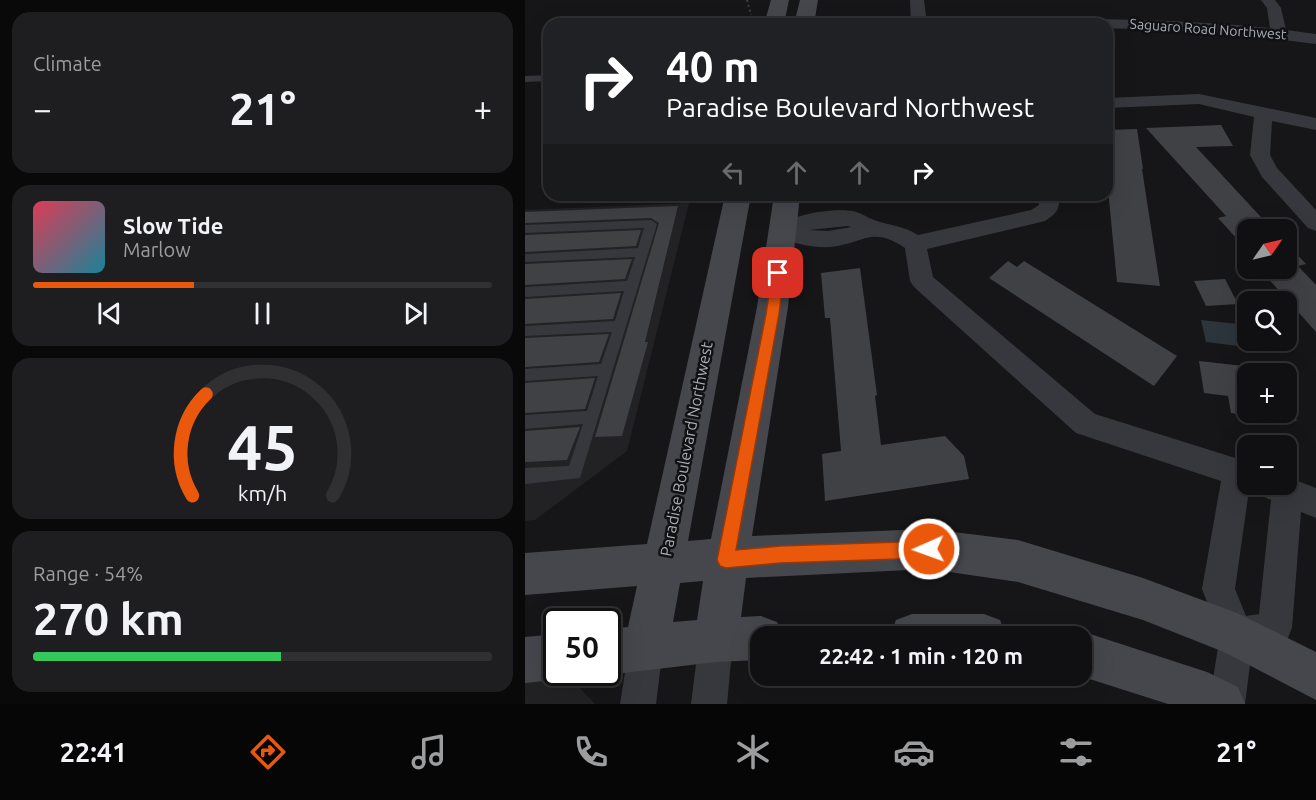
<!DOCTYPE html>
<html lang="en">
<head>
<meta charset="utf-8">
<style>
  body { margin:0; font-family:Ubuntu,sans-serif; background:#1e1e20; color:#f1f3f6; height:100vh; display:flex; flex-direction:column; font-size:22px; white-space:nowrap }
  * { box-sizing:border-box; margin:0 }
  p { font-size:20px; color:#9c9d9f }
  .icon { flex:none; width:33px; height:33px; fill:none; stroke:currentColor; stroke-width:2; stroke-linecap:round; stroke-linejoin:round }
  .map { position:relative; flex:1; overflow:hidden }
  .sheet { display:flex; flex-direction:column; gap:12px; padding:12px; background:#09090a; width:525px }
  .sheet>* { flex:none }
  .top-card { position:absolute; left:18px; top:18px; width:570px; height:183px; border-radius:18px; box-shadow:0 6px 24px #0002,0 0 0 2px #303032; background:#202124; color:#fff; overflow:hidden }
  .needle { width:39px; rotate:56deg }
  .fabs { position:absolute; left:712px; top:219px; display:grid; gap:12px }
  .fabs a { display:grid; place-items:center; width:60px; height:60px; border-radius:12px; background:#101012; box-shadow:0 6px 24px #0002,0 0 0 2px #303032; font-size:30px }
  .speed { position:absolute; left:18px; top:608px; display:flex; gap:12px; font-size:30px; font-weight:700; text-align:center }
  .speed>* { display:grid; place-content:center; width:78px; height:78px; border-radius:50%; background:#101012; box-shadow:0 6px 24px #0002,0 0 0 2px #303032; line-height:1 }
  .speed .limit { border:3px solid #111; border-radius:9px; background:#fff; color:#111 }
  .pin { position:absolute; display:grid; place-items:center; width:51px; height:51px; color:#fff; margin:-26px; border-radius:12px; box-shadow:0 3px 9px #0006 }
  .me { position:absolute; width:66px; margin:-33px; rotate:268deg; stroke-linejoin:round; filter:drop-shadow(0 0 4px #0008) }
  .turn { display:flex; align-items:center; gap:21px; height:126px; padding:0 24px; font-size:27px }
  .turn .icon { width:78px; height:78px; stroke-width:2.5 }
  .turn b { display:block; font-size:42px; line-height:51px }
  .lanes { display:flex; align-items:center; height:57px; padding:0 24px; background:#0003; justify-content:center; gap:30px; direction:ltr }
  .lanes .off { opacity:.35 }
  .big { font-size:45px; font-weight:700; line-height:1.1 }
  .sheet .tile { flex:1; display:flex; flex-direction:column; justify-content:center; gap:9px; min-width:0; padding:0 21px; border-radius:18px; background:#1e1e20 }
  .sheet .dial { align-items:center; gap:0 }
  .dial svg { height:156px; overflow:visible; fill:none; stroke:#303032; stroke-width:7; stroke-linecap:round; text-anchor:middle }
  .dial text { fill:#f1f3f6; stroke:none }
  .song { display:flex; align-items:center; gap:18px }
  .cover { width:72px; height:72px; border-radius:9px; background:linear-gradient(135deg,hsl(350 70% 55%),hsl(190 70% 35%)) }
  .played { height:6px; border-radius:3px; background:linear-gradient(90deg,#ea580c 35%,#303032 35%) }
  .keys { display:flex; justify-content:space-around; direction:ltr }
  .heat { display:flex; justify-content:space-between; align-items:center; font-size:33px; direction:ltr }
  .charge { height:9px; border-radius:4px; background:linear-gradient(90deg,#34c759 54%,#303032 0) }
  .trip { position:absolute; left:225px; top:626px; width:342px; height:60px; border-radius:18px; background:#101012; box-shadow:0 6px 24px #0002,0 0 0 2px #303032; font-weight:700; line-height:60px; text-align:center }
  .menu { display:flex; height:96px; justify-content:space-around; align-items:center; background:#060607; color:#9c9d9f }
  .menu .icon { width:42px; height:42px }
  .menu .on { color:#ea580c }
  .menu b { font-size:27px; color:#f1f3f6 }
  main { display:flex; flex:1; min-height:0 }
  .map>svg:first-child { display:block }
</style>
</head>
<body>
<main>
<section class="sheet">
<div class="tile"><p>Climate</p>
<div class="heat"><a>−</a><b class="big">21°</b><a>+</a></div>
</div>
<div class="tile">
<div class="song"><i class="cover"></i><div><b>Slow Tide</b><p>Marlow</p></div></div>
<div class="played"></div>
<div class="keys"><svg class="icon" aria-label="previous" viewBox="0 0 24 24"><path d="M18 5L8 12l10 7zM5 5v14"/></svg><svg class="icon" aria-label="pause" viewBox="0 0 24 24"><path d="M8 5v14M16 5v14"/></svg><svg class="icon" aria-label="next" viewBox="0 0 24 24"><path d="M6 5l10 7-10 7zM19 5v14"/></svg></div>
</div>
<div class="tile dial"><svg viewBox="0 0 100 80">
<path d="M14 69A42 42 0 1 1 86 69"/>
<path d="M14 69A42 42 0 0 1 21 17" stroke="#ea580c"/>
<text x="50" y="56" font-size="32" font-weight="700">45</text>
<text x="50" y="72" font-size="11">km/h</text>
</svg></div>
<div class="tile"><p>Range · 54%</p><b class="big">270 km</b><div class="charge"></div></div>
</section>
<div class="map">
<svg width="791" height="704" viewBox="0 0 791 704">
  <rect width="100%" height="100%" fill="#161618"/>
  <g fill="#222225">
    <path d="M164,203L102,451L10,520L0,521V210Z"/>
    <path d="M0,681L40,683L54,687L70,704H0Z"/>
  </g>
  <path fill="#2c353c" d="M676,320L723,325V340L728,341L730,348L681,342Z"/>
  <g fill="#404145">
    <path d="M696,125L708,146L671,147L748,230H723V251L693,218L701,216L621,128Z"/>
    <path d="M612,129L618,169H617L635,286L592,282L582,179V130Z"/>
    <path d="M153,206L120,342H123L97,436L70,437L134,223L126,218L0,223V212Z"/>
    <path d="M116,230L111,246L0,252V235Z"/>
    <path d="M762,244L781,264L773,266L791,285V332L741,276H745L739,268H762Z"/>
    <path d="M107,259L100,279L0,285V264Z"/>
    <path d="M483,261L492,267L499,261L652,356L629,386L464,278Z"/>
    <path d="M335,268L352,395L350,396L356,445L420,436L439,456L444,479L300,501L297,454L316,451L305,318H300L296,273Z"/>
    <path d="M700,279L713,304L681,306L669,281Z"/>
    <path d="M96,293L88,319L0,324V299Z"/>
    <path d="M84,334L74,362L0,367V338Z"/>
    <path d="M674,361L746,369L748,374H723V412H762V401L772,421L706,413L703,396L679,393Z"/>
    <path d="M70,378L60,409L0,413V383Z"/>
    <path d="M55,427L42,460L0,462V431Z"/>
  </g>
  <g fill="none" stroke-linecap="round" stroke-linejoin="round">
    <path stroke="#3d3f44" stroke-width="2" stroke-dasharray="2 3" stroke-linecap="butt" d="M222,0L226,15"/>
    <g fill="#37383d" fill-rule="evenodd">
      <path d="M24,75V81L0,82V76Z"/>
      <path d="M126,220L132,224L55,478L0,484V468L44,466L58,424L0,429V415L62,411L73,376L0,381V369L76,364L87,332L0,336V326L90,321L99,291L0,297V287L102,281L110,257L0,262V254L113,248L119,228L0,233V225Z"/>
    </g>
    <g fill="#37383d" fill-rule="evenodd">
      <path d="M385,0H399L402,24H386Z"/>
      <path d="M736,0H750L756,8L761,30L791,34V44L702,33L582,28V24H423L431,19C536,18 641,18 745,28L742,8Z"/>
      <path d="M674,94L791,118V130L747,121L745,155L752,168L791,210V231L783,228L737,177L725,155L729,117L674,104L582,108V98Z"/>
      <path d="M514,195H534C535,210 532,213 520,221L402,249L408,277L570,414L723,462V484H762V477L791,488V518L776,512L767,628L762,640L727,649L720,704H684L695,635L677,589L696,481L551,433L389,287L385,281L380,248C346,225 339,244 305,247C286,248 268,243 250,237L247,232C257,215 308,208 327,211C335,212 341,217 349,220C366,226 377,225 393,235L506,210L514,205ZM323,226L326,227L303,231L283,230ZM730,488L733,494L746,500L734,614L721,616L710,589L724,490Z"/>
      <path d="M191,623L203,628L208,640L202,704H166L174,640L179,628Z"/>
      <path d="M121,630L133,635L138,647L131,704H95L104,647L109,635Z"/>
    </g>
    <g fill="#45474d" fill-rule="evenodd">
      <path d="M246,0H264L259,24H239Z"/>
      <path d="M275,0H293L289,24H269Z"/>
      <path d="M200,195H226L163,541L186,539L232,307L249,195H275L263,307L227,536L404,529L493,540L618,578L712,613L791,652V700L699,652L618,620L493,582L404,569L221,578L216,617L236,616L252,622L257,636H236V660L191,662L82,675L76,672H82V629L103,627L112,586L0,595V553L122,544ZM178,581L172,620L148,622L155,583Z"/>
      <path d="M387,614H459L475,620L481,636H365L371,620Z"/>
      <path d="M556,631L682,672L713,687L720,704H643L552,675H556V636H545Z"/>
      <path d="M32,634V672L48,673L32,680L0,683V637Z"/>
    </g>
  </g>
  <path fill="#ea580c" stroke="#983908" stroke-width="1.5" d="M253,268L259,273L254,314L211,550L255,546L404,541L410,543L412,549L410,555L404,558L255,563L201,568L195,566L192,560L241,314L247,273Z"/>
  <g text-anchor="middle" stroke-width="5" stroke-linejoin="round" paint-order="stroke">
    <g font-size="14" fill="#a8adb8" stroke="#111113">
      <text transform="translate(683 29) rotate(4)" y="5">Saguaro Road Northwest</text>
    </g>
    <g font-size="16" fill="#a8adb8" stroke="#111113">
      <text transform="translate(161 449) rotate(-79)" y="6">Paradise Boulevard Northwest</text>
    </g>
  </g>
</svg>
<div class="fabs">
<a><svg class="needle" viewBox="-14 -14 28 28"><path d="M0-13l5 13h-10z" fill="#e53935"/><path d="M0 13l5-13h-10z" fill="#9c9d9f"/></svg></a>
<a><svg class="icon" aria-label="search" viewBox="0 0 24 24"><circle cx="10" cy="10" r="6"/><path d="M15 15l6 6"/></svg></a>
<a>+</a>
<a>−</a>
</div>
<div class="speed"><div class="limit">50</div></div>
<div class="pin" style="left:253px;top:273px;background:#d93025"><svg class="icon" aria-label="arrive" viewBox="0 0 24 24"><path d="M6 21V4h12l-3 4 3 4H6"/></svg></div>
<svg class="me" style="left:404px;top:549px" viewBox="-20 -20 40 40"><circle r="17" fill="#ea580c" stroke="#fff" stroke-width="3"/><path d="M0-11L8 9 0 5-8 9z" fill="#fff"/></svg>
<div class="trip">22:42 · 1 min · 120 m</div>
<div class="top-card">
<div class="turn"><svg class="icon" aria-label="right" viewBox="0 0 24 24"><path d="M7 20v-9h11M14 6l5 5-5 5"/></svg><div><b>40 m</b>Paradise Boulevard Northwest</div></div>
<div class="lanes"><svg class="icon off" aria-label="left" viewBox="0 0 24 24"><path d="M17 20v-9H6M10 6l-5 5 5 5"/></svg><svg class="icon off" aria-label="ahead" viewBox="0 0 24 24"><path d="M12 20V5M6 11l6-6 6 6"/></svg><svg class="icon off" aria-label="ahead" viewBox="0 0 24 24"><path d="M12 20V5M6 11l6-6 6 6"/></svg><svg class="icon" aria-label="right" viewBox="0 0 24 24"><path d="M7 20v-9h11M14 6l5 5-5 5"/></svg></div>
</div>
</div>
</main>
<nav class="menu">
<b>22:41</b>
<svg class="icon on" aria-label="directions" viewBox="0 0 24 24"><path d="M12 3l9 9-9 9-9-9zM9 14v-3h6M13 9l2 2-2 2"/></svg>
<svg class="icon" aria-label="music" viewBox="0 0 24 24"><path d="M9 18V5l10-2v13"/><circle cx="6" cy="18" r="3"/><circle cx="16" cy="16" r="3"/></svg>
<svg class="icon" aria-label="phone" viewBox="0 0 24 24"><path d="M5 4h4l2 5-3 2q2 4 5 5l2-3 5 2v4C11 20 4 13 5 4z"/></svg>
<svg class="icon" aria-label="climate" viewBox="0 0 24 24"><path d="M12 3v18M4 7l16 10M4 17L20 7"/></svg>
<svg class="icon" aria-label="car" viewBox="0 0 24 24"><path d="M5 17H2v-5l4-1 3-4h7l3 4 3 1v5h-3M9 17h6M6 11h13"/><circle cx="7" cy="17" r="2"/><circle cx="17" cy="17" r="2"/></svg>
<svg class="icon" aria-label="filters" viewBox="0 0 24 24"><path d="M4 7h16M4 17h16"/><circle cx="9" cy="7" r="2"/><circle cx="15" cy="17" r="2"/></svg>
<b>21°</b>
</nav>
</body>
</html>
